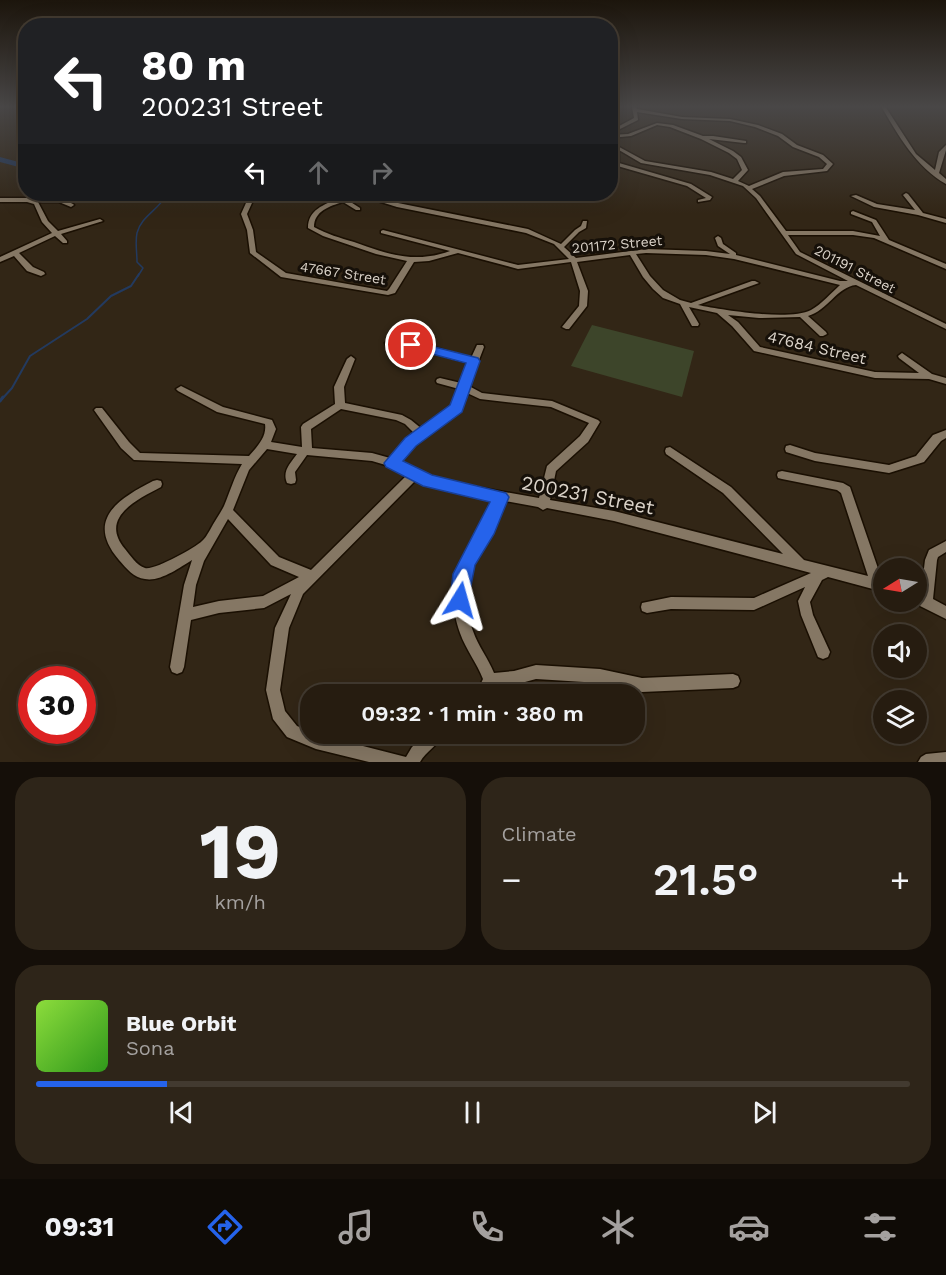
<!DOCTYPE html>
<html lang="en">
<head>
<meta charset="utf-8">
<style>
  body { margin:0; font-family:"Work Sans",sans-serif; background:#2e2519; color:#f1f3f6; height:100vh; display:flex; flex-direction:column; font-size:22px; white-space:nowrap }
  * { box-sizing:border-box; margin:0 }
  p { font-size:20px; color:#a4a19f }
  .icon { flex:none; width:33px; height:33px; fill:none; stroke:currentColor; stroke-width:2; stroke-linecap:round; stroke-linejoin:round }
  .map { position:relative; height:762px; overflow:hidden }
  .side { display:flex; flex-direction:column; gap:15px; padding:15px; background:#150f09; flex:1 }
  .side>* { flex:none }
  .top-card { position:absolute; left:18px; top:18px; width:600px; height:183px; border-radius:24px; box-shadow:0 6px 24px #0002,0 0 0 2px #423a30; background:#202124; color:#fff; overflow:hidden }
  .needle { width:39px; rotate:259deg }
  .buttons { position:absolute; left:873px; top:558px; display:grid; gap:12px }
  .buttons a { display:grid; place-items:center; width:54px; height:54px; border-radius:50%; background:#261c10; box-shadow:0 6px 24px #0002,0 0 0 2px #423a30; font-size:30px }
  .speed { position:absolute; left:18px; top:666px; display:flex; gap:12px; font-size:30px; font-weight:700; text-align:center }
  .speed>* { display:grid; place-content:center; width:78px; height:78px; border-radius:50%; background:#261c10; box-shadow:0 6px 24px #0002,0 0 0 2px #423a30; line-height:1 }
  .speed .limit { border:9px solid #d22; background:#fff; color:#111 }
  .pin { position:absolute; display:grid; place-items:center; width:51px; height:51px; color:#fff; margin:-26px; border:3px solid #fff; border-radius:50%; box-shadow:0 2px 6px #0007 }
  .me { position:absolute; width:66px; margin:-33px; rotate:8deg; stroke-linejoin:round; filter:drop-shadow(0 0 4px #0008) }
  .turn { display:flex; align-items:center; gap:21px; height:126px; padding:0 24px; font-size:27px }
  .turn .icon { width:78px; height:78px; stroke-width:2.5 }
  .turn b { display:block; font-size:42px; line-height:51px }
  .lanes { display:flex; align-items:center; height:57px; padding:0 24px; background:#0003; justify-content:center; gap:30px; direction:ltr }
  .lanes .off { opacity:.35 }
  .big { font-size:45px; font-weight:600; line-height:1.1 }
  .side .tile { flex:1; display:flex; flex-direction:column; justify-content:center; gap:9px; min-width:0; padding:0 21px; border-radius:24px; background:#2e2519 }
  .side .dial { align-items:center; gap:0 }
  .dial b { font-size:78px; line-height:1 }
  .song { display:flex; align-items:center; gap:18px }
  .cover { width:72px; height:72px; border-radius:9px; background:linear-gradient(135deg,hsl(90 70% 55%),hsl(110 70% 35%)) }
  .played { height:6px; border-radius:3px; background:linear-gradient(90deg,#2563eb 15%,#423a30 15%) }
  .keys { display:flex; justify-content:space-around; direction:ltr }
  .heat { display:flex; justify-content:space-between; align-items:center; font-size:33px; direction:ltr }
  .side .tiles { flex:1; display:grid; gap:15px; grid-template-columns:1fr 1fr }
  .tile:last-child { grid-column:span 2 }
  .trip { position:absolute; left:300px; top:684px; width:345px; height:60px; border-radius:24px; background:#261c10; box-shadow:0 6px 24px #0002,0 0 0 2px #423a30; font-weight:600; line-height:60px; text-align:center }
  .dock { display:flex; height:96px; justify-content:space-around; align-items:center; background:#0f0b06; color:#a4a19f }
  .dock .icon { width:42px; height:42px }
  .dock .active { color:#2563eb }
  .dock b { font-size:27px; color:#f1f3f6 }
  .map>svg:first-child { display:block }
</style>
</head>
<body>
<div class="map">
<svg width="946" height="762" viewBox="0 0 946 762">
  <rect width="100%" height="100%" fill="#322616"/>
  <path fill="#3d452a" d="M592,325L694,351L682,397L571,366Z"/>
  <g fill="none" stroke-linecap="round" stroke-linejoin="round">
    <path stroke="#233a5f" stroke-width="1.5" d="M138,276L143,268L137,262C137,252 135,242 137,233C141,216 160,209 167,194"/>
    <path stroke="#233a5f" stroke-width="2" d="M2,399L12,388L30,356L87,319L111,296L131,286L139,274"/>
    <path stroke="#233a5f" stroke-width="3" d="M0,401L3,397"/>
    <path fill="#233a5f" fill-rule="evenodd" d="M0,157L26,164V169L0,162Z"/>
    <g stroke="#1a0f02" stroke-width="3">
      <g id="minor">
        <path d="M632,106H636L637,109L682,117L730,119L758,125L782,134L797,145L823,155L833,164L827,171L784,176L752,189L760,196L786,231H853L880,236L872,222L851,214V212L853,211L876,220L889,240L946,264V269L874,238L853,235H788L800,252L946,324V329L856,285C837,287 827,311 808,316L826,332L827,334L823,336H820L800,317L759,318L728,315L738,322L760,347L875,372L919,373L899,358L898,356L902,353L932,374L946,378V384L929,379L875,378L754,351L732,326L717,313L689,307L699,324L698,326H692L680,304L663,298L653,289L643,277L630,255L577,262L588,291L587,306L569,329H566L562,327L579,306L580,291L571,262L518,269L458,253L429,261L414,262L395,293L388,295L281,277L250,253L247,230L241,214L250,194H256L247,214L253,230L256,252L286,273L387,291L389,289L407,261L376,254L323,236L308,228C308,210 324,204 339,199L332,194H338L360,208V210H356L343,202C330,206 314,211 314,227C327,234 340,238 354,242C388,254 414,264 450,251L381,233V231L383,230L518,265L569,259L554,244L526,233L397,207L355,194H363L398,203L528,229L561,244L575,230L581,226L583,221H587L586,228L579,232L564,247L576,258L646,249L706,251L730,254L718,246L715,238L718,236L721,238L723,244L736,253V255L840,281H848L796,254L756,198L743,186L710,175L641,163L619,150V163L691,184L712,197L710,200L698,202V200L706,198L687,186L614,165L613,147L610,145V142L645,161L711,172L733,179L742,170L737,159L729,153L701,139L670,127L657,125L631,136L610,138V135L628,134L657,123L673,125L703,136H713L746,141V143H744L709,139L733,151L741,157L748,170L738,181L749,186L783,172L823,169L827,164L819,157L793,147L778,136L755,127L730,121L682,119L637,112L638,120L610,134V131L634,118ZM646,253L706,255L734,259L840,285C831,293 822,304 811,310C789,321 723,310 698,305L759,283L755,281H752L691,303L680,300L663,290L650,276L636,254Z"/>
        <path d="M881,106H885L916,154L935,170L939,152L946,145V150L939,173L946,179V184C916,167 898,135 881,106Z"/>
        <path d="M906,193L908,194L923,213L946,219V223L918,215L874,207L851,196L856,195L877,204L915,210L903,195Z"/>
        <path d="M0,198H60L73,204L74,205L71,207L59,202H38L48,221L58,231L100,219L103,221L61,234L67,241V243H63L55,236L19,253L33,267L44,272L45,274L41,276L27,271L14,256L0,262V257L52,233L42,222L34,204L27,202H0Z"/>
        <path d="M389,340L423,344L471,358L477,345H483L484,347L469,386L482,393L552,401L598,420L600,422L588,442L556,471L550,500L614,511L783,554L723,493L666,454L665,451L666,448L670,447L731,487L804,560L868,576L841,493L837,490L782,479L778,478L777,475L778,472L782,471L843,483L850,487L851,490L882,580H884V592L828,577L822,580L810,602L813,615L830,652L828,657L823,659L818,657L801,615L798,601L805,587L754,610L671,609L647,613L642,611L641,607L642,603L671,597L754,598L811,573L614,521L547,508L543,510L538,507L505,501C486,546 453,579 473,631C478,646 488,658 494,673L514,671L536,665L600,669L642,678L733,674L738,676L740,681L738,686L733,688L642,692L600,683L536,679L514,685L494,687L490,694H476L483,679C477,663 466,650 460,633C440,578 474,546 495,499C468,494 440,491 416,480L303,594L289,628L280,690L285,711L297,726L310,731V734H316L406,757L412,747L426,734H443C439,745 426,751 420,762H369L316,749L287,737L273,719L266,690L275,628L291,594L264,608L219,613L191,620L184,667L182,672L177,674L172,672L170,667L184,585L192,560C179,568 160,582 145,579C134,578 126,568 119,560C85,520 118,499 153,481L157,480L161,481L162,484L161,487C136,500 99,518 125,549C130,555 137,566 145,568C153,571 195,548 202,541C205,539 208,533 210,530C214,522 220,514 224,506C230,492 234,477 242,464L134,460L121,448L94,410L96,408H102L129,442L140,453L249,456C257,447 267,437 265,424L217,412L178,391L176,389L181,386L223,407L272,420L276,429L271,442L302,447L301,427L303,424L335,404L334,387L347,359L351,356L355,359L344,387L345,403L402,415L411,420L422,429L452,406L459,389L437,383L436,381L437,379L440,378L461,383L469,363L423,350L386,345L385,343ZM467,393L480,399L551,407L589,423L580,436L547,466L539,498L448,482L432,477L399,462L415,445L459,410ZM341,409L396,420L405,424L415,434L407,439L390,458L372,453L312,448L311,429ZM267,449L297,454C290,464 282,471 287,483L291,484L295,483L296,480L295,472L307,455L372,461L389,466L407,475L311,570L279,557L233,510L249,470ZM228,519L271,565L299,577L263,596L219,601L193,607L196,585L204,561Z"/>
        <path d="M946,430V438L941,441L924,462L889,473L815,461L786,452L785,449L786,446L790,445L815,453L889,465L916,456L933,435Z"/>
        <path d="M946,541V552L938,557L937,560L933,599L946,606V619L912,602H916V591L921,593L925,560L929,550Z"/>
        <path d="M946,752V762H918L921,757L926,754Z"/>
      </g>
    </g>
    <use href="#minor" fill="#857764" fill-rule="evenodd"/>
  </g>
  <linearGradient id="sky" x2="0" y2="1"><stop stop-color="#1c150c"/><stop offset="0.5" stop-color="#494747"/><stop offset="1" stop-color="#494747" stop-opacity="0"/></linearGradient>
  <rect width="946" height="213" fill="url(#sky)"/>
  <path fill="#2563eb" stroke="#184099" stroke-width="1.5" d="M411,341L478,358L480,361L462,412L416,446L403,461L432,475L506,493L509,497L494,534L475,565L467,606L460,609L453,606L450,600L453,574L490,502L423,486L386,467L384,463L405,438L450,405L466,363L406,347L404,345L406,342Z"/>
  <g text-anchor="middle" stroke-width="6" stroke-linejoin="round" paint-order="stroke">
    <g font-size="14" fill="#dbd3c9" stroke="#161009">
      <text transform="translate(617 244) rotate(-5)" y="5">201172 Street</text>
      <text transform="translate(855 269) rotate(27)" y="5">201191 Street</text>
      <text transform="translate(343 273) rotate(9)" y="5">47667 Street</text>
    </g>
    <g font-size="16" fill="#dbd3c9" stroke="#161009">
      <text transform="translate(817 347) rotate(13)" y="6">47684 Street</text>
    </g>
    <g font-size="20" fill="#dbd3c9" stroke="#161009">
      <text transform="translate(588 495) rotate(11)" y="7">200231 Street</text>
    </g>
  </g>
</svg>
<div class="buttons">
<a><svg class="needle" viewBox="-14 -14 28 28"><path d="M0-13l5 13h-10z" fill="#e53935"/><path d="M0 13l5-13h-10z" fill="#a4a19f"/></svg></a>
<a><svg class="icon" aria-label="sound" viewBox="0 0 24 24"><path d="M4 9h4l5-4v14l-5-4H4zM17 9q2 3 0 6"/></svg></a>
<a><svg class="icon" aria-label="layers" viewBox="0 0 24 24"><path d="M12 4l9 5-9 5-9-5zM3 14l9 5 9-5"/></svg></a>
</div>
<div class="speed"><div class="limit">30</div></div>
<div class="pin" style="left:411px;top:345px;background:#d93025"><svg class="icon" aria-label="arrive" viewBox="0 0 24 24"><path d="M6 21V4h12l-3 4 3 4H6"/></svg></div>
<svg class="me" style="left:460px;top:600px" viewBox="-20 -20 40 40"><path d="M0-17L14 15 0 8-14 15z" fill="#2563eb" stroke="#fff" stroke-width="4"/></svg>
<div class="trip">09:32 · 1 min · 380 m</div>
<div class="top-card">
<div class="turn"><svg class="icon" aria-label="left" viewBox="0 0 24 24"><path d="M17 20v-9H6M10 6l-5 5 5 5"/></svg><div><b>80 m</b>200231 Street</div></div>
<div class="lanes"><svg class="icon" aria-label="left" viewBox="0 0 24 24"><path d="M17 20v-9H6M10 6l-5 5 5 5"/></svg><svg class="icon off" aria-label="ahead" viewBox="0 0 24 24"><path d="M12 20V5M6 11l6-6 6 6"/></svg><svg class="icon off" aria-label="right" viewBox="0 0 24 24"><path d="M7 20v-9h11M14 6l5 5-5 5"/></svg></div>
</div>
</div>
<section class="side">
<div class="tiles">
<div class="tile dial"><b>19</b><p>km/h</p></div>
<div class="tile"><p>Climate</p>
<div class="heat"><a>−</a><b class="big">21.5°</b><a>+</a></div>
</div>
<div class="tile">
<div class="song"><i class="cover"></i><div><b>Blue Orbit</b><p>Sona</p></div></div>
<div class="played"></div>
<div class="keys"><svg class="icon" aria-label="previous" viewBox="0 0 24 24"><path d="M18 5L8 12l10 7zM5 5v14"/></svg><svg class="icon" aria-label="pause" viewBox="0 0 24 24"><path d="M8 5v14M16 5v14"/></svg><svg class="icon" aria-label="next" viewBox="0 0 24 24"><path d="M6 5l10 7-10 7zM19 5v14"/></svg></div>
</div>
</div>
</section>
<nav class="dock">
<b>09:31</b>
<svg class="icon active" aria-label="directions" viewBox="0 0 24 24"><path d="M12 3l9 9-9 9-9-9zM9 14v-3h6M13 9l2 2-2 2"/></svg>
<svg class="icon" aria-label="music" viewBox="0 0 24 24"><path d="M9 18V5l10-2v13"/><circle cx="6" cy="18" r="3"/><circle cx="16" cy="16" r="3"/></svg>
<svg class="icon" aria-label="phone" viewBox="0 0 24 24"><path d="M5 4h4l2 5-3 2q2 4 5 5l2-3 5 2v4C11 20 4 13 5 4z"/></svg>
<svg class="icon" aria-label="climate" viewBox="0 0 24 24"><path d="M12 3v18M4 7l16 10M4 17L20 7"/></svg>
<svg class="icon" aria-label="car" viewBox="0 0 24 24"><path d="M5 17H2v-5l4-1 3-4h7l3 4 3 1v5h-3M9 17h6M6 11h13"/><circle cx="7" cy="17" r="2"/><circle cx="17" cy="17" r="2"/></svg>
<svg class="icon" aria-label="filters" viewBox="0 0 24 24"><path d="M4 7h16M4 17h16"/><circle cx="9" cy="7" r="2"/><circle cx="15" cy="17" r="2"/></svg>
</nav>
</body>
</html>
